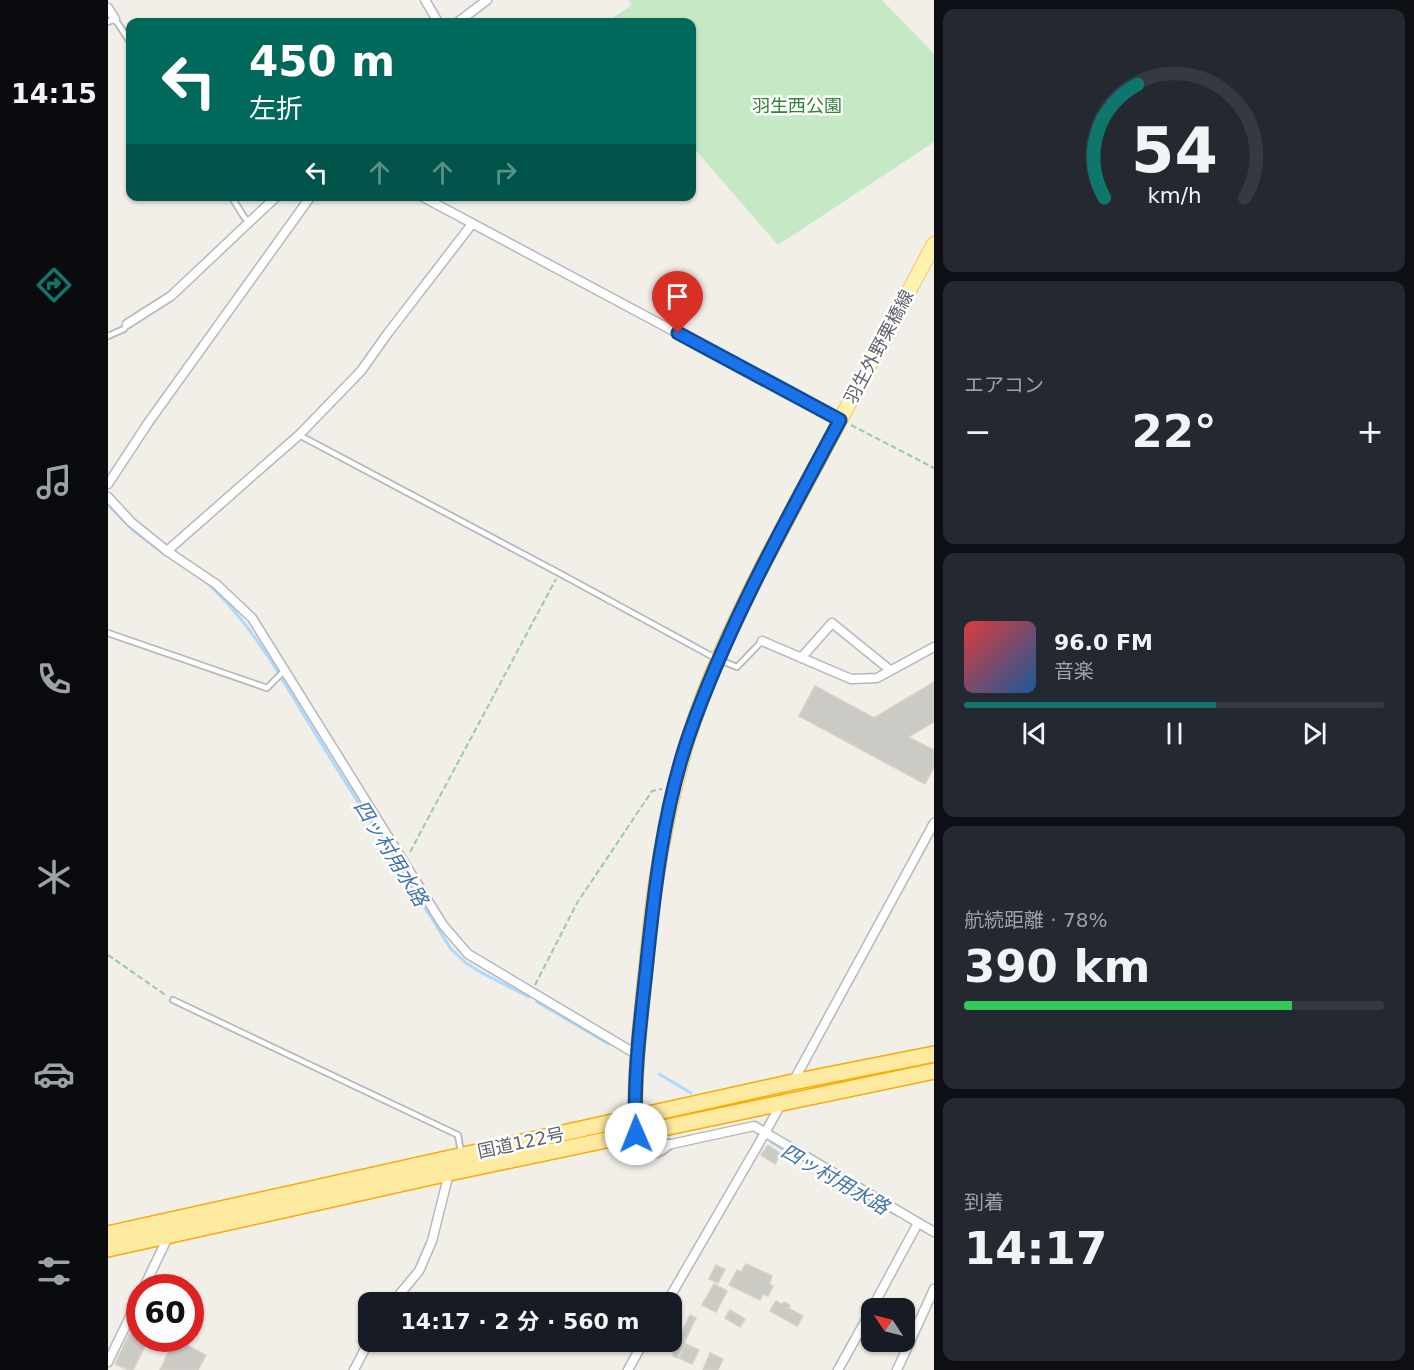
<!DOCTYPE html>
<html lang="ja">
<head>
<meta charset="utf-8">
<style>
  body { margin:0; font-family:"DejaVu Sans","Noto Sans JP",sans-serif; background:#242831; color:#f1f3f6; height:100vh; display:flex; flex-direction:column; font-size:22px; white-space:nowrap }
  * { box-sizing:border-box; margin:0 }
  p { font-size:20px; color:#9ea1a6 }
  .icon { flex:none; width:33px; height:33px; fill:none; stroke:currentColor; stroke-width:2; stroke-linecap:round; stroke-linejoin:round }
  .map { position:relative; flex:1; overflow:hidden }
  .side { display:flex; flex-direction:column; gap:9px; padding:9px; background:#0d0f14; width:480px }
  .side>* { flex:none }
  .hud { position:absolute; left:18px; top:18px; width:570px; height:183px; border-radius:12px; box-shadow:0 2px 4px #0004; background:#00695c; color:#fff; overflow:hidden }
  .needle { width:39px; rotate:305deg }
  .tools { position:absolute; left:753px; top:1298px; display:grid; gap:12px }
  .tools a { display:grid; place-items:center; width:54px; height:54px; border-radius:12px; background:#171b24; box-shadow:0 2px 4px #0004; font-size:30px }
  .speed { position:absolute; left:18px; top:1274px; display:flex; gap:12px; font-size:30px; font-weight:700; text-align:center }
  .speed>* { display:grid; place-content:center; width:78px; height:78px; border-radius:50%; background:#171b24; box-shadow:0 2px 4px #0004; line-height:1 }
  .speed .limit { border:9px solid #d22; background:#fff; color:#111 }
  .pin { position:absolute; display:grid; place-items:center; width:51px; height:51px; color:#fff; margin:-62px -26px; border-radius:50% 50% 50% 0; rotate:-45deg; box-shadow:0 0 6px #0007 }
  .pin .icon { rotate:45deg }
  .me { position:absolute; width:66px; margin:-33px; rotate:359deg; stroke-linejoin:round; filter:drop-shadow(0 0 4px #0008) }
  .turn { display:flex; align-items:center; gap:21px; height:126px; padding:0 24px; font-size:27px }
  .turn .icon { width:78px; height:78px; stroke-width:2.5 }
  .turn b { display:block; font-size:42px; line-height:51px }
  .lanes { display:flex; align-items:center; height:57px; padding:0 24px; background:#0003; justify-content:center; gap:30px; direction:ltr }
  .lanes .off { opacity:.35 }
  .big { font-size:45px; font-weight:700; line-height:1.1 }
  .side .widget { flex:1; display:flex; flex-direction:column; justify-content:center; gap:9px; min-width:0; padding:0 21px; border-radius:12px; background:#242831 }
  .side .dial { align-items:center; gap:0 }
  .dial svg { height:156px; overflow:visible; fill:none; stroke:#363941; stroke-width:7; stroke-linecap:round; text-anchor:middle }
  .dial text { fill:#f1f3f6; stroke:none }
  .song { display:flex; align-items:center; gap:18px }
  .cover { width:72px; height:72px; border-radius:9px; background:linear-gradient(135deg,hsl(0 70% 55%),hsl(210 70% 35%)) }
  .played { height:6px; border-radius:3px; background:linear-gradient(90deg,#0f766e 60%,#363941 60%) }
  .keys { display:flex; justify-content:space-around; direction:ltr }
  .heat { display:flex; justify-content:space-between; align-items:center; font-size:33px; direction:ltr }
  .charge { height:9px; border-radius:4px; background:linear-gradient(90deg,#34c759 78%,#363941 0) }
  .trip { position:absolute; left:250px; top:1292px; width:324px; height:60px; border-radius:12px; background:#171b24; box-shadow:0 2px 4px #0004; font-weight:700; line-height:60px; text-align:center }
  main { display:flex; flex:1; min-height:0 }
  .tabs { display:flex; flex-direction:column; width:108px; justify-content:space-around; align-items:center; background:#090b0e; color:#9ea1a6 }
  .tabs .icon { width:42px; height:42px }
  .tabs .on { color:#0f766e }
  .tabs b { font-size:27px; color:#f1f3f6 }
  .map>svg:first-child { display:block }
</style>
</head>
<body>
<main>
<nav class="tabs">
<b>14:15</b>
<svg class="icon on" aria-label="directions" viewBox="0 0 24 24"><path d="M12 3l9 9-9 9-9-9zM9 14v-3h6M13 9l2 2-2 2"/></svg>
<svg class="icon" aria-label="music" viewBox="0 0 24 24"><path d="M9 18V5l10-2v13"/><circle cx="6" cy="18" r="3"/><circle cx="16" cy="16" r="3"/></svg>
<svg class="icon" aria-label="phone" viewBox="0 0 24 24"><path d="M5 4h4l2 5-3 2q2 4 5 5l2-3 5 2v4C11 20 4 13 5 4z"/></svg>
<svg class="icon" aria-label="climate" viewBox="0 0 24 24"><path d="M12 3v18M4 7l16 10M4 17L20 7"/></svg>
<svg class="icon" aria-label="car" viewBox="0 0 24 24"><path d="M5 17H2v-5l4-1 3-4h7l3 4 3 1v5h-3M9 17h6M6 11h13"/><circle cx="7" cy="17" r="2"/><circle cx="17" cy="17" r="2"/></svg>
<svg class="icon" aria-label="filters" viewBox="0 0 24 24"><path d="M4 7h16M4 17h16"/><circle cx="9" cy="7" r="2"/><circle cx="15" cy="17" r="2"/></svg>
</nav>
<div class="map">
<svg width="826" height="1370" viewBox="0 0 826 1370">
  <rect width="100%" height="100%" fill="#f1efe8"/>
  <path fill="#c5e8c5" d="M521,0H774L826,54V142L670,245L584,146V22H498L524,5Z"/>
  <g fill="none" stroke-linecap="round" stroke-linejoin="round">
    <g stroke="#aadaff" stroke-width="3">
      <path d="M0,505L26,531L58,555"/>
      <path d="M98,582C127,608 149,639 170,672"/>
      <path d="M174,679L221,756L343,949L358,963L374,973L421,997"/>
      <path d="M429,1002L501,1044"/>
      <path d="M551,1074L583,1093"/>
      <path d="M649,1133L651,1134"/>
      <path d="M663,1142L790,1216"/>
    </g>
  </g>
  <g fill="#cccac5" stroke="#d6d1c6" stroke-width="1.5">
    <path d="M826,682V722L800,737L826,750V767L817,784L691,716L707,686L766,718Z"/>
    <path d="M660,1145L673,1154L667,1164L653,1155Z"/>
    <path d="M638,1264L664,1276L661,1284L665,1286L660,1296L655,1294L652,1300L621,1285L629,1270L633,1272Z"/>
    <path d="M608,1265L617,1269L610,1283L601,1279Z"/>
    <path d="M606,1284L619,1291L608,1312L594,1305Z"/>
    <path d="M668,1301L675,1305L676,1302L682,1305L680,1308L695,1316L689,1326L662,1311Z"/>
    <path d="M622,1310L637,1319L632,1327L617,1318Z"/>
    <path d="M582,1315L588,1318L577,1341L571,1338Z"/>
    <path d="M26,1325L32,1328V1338H41L25,1370H21L7,1364Z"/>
    <path d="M67,1339L98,1355L90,1370H52Z"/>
    <path d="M569,1339L577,1342L569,1358L565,1356L566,1353L563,1351Z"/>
    <path d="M578,1344L591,1350L584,1364L571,1358Z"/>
    <path d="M602,1353L615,1359L610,1370H595Z"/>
  </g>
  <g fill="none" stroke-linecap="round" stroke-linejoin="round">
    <g stroke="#b5b8bc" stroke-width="8">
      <g id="service">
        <path d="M0,22L7,19L22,42"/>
        <path d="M123,196L136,217L142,223"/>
        <path d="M0,336L16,329L19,324"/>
        <path d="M191,435L451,573L609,659L629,667L654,641"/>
        <path d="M0,633L159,688L176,671"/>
        <path d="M65,1000L350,1135L353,1153"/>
      </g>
    </g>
    <g stroke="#b5b8bc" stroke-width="11">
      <g id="minor">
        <path d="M317,0L330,22"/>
        <path d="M0,8L7,19"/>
        <path d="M350,22L379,0"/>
        <path d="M313,196L732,420"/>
        <path d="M19,324L63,296L169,196"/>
        <path d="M0,484L40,423L203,196"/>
        <path d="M0,497L23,522L59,551L108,584L144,618L335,925L360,954L528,1054"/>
        <path d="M59,551L191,435L253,371L280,333L364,224"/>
        <path d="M654,641L743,679L769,678L826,647"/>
        <path d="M693,658L724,623L782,670"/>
        <path d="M685,1082L826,823"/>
        <path d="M559,1145L646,1126L826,1232"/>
        <path d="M36,1287L60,1237"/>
        <path d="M285,1302L311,1271L324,1241L341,1173"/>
        <path d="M559,1302L657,1133L673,1104"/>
        <path d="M764,1308L810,1223"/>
        <path d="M0,1362L32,1296"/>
        <path d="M246,1370L261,1341"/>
        <path d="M520,1370L536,1341"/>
        <path d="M730,1370L764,1309"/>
        <path d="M789,1370L826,1289"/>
      </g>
    </g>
    <g stroke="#b5b8bc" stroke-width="14">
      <path id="tertiary" d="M528,1134C529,1142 528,1151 537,1155L552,1150L559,1145"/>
    </g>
    <g stroke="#f2c960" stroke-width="16">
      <path id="primary" d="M528,1134C525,1081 532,1028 537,976C541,943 543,909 549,876C556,830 567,784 580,739C599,678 627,620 656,563L826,244"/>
    </g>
    <g stroke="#f9ab00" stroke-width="18">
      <g id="trunk">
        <path d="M0,1234L685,1082L826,1054"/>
        <path d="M0,1249L341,1173L826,1071"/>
      </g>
    </g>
    <g stroke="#9cc7a9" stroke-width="2" stroke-dasharray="6 3" stroke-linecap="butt">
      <path d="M743,425L826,468"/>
      <path d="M302,852L448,579"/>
      <path d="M0,955L59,996"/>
      <path d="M427,985L469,903L544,791L554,789"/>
    </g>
    <use href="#service" stroke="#fff" stroke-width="4.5"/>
    <use href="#minor" stroke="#fff" stroke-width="8"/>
    <use href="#tertiary" stroke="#fff" stroke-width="10"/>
    <use href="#primary" stroke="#fff2af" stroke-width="14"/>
    <use href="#trunk" stroke="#feeaa1" stroke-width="15"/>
  </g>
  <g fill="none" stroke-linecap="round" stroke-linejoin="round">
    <g stroke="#114b97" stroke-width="15">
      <path id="route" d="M528,1134C525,1080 532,1026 538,971C546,893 555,810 581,735C620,624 677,523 732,420L570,333"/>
    </g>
    <use href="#route" stroke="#1a73e8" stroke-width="10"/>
  </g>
  <g text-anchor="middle" stroke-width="5" stroke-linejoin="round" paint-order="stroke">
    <g font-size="18" fill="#348238" stroke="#fff">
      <text x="689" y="112">羽生西公園</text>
    </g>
    <g font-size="18" fill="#5f6368" stroke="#fff">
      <text transform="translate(771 347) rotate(-62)" y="6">羽生外野栗橋線</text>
      <text transform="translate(413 1143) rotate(-12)" y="6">国道122号</text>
    </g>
    <g font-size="20" font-style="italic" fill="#4174aa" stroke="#fff">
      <text transform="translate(283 853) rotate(58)" y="7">四ッ村用水路</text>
      <text transform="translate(727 1179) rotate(30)" y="7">四ッ村用水路</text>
    </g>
  </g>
</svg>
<div class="tools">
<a><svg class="needle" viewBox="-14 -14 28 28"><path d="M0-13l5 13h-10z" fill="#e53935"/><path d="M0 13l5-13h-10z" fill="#9ea1a6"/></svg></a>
</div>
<div class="speed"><div class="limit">60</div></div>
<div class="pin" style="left:570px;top:333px;background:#d93025"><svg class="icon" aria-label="arrive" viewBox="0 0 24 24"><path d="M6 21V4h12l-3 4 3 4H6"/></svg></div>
<svg class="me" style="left:528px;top:1134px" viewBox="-20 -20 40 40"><circle r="19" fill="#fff"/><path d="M0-13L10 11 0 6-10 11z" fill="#1a73e8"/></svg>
<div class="trip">14:17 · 2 分 · 560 m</div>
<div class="hud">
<div class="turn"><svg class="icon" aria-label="left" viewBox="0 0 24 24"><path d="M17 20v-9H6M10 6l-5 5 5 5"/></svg><div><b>450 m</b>左折</div></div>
<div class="lanes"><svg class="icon" aria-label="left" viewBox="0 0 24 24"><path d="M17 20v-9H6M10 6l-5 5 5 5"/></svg><svg class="icon off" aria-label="ahead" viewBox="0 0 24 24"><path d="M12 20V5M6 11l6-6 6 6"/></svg><svg class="icon off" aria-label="ahead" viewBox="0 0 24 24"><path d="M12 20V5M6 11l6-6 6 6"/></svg><svg class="icon off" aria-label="right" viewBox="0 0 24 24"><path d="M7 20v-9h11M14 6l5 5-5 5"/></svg></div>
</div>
</div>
<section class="side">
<div class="widget dial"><svg viewBox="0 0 100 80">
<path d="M14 69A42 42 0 1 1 86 69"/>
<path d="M14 69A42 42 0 0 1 31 11" stroke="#0f766e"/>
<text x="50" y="56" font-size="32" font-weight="700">54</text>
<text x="50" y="72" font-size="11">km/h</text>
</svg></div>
<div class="widget"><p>エアコン</p>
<div class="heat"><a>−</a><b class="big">22°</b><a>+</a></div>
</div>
<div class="widget">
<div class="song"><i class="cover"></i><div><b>96.0 FM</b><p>音楽</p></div></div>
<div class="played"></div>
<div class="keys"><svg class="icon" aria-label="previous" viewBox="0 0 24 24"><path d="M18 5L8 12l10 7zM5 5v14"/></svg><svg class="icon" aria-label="pause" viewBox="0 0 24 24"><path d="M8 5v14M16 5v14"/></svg><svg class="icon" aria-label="next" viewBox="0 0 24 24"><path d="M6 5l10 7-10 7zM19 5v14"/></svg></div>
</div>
<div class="widget"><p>航続距離 · 78%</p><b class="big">390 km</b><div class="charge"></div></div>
<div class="widget"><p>到着</p><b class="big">14:17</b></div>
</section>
</main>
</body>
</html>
